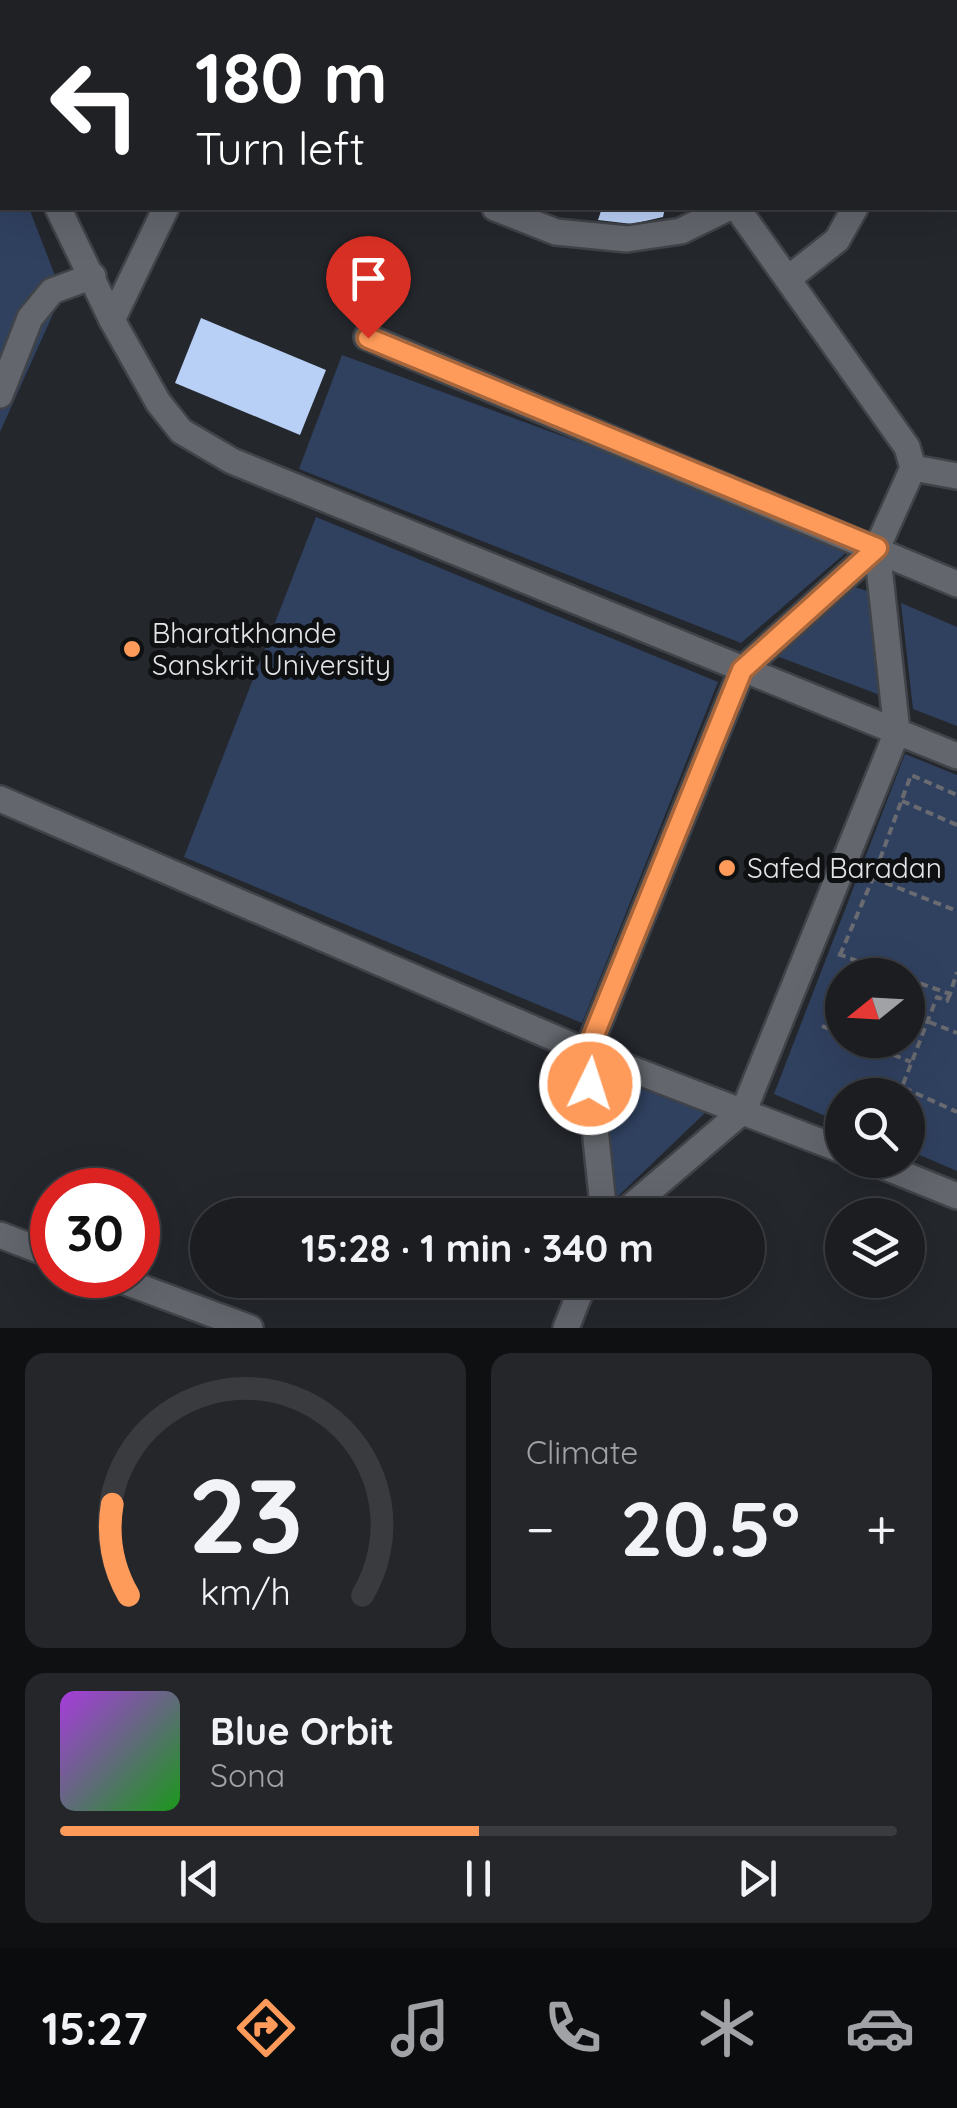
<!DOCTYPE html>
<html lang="en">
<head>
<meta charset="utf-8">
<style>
  body { margin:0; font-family:Quicksand,sans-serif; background:#24262a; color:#f1f3f6; height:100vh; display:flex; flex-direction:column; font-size:38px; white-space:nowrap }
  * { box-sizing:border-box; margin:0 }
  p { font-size:32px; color:#a0a2a5 }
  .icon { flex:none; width:55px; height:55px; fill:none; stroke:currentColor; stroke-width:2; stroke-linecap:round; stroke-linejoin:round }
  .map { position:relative; height:1328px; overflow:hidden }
  .drawer { display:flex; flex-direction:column; gap:25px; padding:25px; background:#0f1012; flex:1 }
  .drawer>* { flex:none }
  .hud { position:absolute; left:0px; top:0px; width:958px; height:210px; box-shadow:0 10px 40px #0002,0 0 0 2px #393b3f; background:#202124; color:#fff; overflow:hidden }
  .needle { width:65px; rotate:252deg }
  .buttons { position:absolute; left:825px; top:958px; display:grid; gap:20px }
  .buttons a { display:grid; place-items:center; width:100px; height:100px; border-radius:50%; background:#1b1d21; box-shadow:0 10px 40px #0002,0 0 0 2px #393b3f; font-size:50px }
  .speed { position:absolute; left:30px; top:1168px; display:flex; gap:20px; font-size:50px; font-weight:700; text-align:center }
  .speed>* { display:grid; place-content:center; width:130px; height:130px; border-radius:50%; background:#1b1d21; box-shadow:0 10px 40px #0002,0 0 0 2px #393b3f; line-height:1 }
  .speed .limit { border:15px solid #d22; background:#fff; color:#111 }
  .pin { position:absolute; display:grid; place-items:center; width:85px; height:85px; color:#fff; margin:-102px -42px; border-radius:50% 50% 50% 0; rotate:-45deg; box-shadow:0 0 10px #0007 }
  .pin .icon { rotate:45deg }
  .me { position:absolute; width:110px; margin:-55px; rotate:4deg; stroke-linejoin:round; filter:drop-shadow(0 0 8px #0008) }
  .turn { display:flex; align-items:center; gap:35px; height:210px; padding:0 30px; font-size:45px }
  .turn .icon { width:130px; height:130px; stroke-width:2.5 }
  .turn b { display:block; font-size:70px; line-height:85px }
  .big { font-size:75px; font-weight:700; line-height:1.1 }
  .drawer .widget { flex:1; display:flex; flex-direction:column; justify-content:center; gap:15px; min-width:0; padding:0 35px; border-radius:20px; background:#24262a }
  .drawer .dial { align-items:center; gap:0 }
  .dial svg { height:260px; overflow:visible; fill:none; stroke:#393b3f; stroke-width:7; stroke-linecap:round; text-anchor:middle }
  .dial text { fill:#f1f3f6; stroke:none }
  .song { display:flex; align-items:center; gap:30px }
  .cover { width:120px; height:120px; border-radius:15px; background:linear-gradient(135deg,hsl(280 70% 55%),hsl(120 70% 35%)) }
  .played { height:10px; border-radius:5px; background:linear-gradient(90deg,#ff9b5a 50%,#393b3f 50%) }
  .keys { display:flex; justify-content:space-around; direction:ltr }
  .heat { display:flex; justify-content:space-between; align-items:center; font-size:55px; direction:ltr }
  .drawer .tiles { flex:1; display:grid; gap:25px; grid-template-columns:1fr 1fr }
  .widget:last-child { grid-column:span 2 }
  .trip { position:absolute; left:190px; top:1198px; width:575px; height:100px; border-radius:50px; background:#1b1d21; box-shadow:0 10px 40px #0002,0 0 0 2px #393b3f; font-weight:700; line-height:100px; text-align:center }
  .dock { display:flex; height:160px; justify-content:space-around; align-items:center; background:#0b0c0d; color:#a0a2a5 }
  .dock .icon { width:70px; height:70px }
  .dock .active { color:#ff9b5a }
  .dock b { font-size:45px; color:#f1f3f6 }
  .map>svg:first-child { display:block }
</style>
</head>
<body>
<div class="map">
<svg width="957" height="1328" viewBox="0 0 957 1328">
  <rect width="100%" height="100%" fill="#24272c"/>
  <g fill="#304160" fill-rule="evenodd">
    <path d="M0,0H321L2,2V94Z"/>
    <path d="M0,168L2,208H29L62,294L0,432Z"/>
    <path d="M342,355L856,544L741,643L299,469Z"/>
    <path d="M316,517L718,682L582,1023L184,857Z"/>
    <path d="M849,585L873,593L880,695L774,655Z"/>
    <path d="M901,603L957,627V726L913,709Z"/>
    <path d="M905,754L957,775V1171L908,1150V1095H842V1123L774,1094ZM908,975V1040H842V975Z"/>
    <path d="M604,1074L708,1110L613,1201Z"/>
  </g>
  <g fill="#b8cff6">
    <path d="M602,208H665L663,217L632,224L598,220Z"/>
    <path d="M201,318L326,370L300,435L175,383Z"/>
  </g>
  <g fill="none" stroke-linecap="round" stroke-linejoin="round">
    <g stroke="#404348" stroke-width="30">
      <g id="minor">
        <path d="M646,0V2"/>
        <path d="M942,2L944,0"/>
        <path d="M955,132L957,133"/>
        <path d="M0,139L2,141"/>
        <path d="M58,208L112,320L158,402L181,431L232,461L957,756"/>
        <path d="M495,208L556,232L627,239L681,231L728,208"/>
        <path d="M789,278L837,240L855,208"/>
        <path d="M112,320L166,208"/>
        <path d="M367,337L957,584"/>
        <path d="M0,395L30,318L52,291L93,276"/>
        <path d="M913,468L957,476"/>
        <path d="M0,799L587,1052L842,1150"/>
        <path d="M868,1160L957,1196"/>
        <path d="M604,1215L587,1052L742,670L877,548L913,468L907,447L737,208"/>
        <path d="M621,1215L744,1110L897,732L877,548"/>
        <path d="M0,1235L52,1255"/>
        <path d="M107,1275L250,1328"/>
        <path d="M566,1328L585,1280"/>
      </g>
    </g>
    <g stroke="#696b70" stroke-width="4" stroke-dasharray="8 5" stroke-linecap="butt">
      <path d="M902,801L957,825"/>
      <path d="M873,878L957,911"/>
      <path d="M838,954L897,975"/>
      <path d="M840,955L873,878L911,775L957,795"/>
      <path d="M908,979L950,994L957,972"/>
      <path d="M950,994L947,1001L937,997L902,1087L957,1112"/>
      <path d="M929,1022L957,1033"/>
      <path d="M822,1026L842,1034"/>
      <path d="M857,1040L911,1062"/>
    </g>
    <use href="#minor" stroke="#63676d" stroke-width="25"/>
  </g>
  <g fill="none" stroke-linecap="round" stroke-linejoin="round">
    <g stroke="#a6653a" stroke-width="25">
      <path id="route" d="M368,338L877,548L742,670L587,1052L590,1084"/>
    </g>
    <use href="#route" stroke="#ff9b5a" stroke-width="18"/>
  </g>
  <g fill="#ff9b5a" stroke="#0e1012" stroke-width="4">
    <circle cx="132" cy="649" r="10"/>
    <circle cx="727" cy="868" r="10"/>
  </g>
  <g text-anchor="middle" stroke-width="10" stroke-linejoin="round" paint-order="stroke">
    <g font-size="28" fill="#e3e5e9" stroke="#0e1012" text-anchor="start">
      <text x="152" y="643">Bharatkhande<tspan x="152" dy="32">Sanskrit University</tspan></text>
      <text x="747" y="878">Safed Baradan</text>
    </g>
  </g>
</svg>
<div class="buttons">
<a><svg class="needle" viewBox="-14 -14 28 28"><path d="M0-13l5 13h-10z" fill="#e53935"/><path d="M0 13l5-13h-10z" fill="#a0a2a5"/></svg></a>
<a><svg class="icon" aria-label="search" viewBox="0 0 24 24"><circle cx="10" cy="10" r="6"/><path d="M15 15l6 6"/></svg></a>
<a><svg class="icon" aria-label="layers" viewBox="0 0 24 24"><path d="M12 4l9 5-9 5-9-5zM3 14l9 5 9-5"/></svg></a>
</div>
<div class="speed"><div class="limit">30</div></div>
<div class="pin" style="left:368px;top:338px;background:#d93025"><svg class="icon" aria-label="arrive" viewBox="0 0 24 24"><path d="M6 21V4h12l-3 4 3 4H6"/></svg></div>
<svg class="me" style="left:590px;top:1084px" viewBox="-20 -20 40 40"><circle r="17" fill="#ff9b5a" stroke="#fff" stroke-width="3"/><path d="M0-11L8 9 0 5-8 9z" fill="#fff"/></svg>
<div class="trip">15:28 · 1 min · 340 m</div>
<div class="hud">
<div class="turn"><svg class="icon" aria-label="left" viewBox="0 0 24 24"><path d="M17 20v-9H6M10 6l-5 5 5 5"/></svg><div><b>180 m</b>Turn left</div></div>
</div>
</div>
<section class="drawer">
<div class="tiles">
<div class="widget dial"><svg viewBox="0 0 100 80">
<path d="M14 69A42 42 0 1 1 86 69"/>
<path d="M14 69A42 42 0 0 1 9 41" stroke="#ff9b5a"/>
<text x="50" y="56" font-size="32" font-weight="700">23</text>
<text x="50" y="72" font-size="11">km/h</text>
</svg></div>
<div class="widget"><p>Climate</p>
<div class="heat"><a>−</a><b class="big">20.5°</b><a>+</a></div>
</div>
<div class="widget">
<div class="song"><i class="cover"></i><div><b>Blue Orbit</b><p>Sona</p></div></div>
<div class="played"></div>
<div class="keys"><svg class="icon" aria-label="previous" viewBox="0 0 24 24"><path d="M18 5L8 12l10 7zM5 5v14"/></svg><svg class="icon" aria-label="pause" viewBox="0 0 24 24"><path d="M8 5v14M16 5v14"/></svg><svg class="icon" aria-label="next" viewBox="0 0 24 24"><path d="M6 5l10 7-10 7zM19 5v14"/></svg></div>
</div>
</div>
</section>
<nav class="dock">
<b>15:27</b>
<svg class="icon active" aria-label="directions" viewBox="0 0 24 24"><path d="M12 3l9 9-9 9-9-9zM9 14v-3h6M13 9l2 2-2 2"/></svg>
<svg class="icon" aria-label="music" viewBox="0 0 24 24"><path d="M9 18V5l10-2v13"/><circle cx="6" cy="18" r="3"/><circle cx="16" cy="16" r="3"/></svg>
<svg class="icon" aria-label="phone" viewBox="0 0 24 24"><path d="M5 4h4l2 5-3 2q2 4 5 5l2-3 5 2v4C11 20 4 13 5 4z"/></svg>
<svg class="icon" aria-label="climate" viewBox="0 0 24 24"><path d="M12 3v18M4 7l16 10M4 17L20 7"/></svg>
<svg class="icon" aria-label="car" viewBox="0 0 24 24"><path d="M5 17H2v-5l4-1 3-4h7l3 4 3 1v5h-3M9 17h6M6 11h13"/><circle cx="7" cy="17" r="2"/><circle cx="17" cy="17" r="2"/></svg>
</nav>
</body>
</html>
